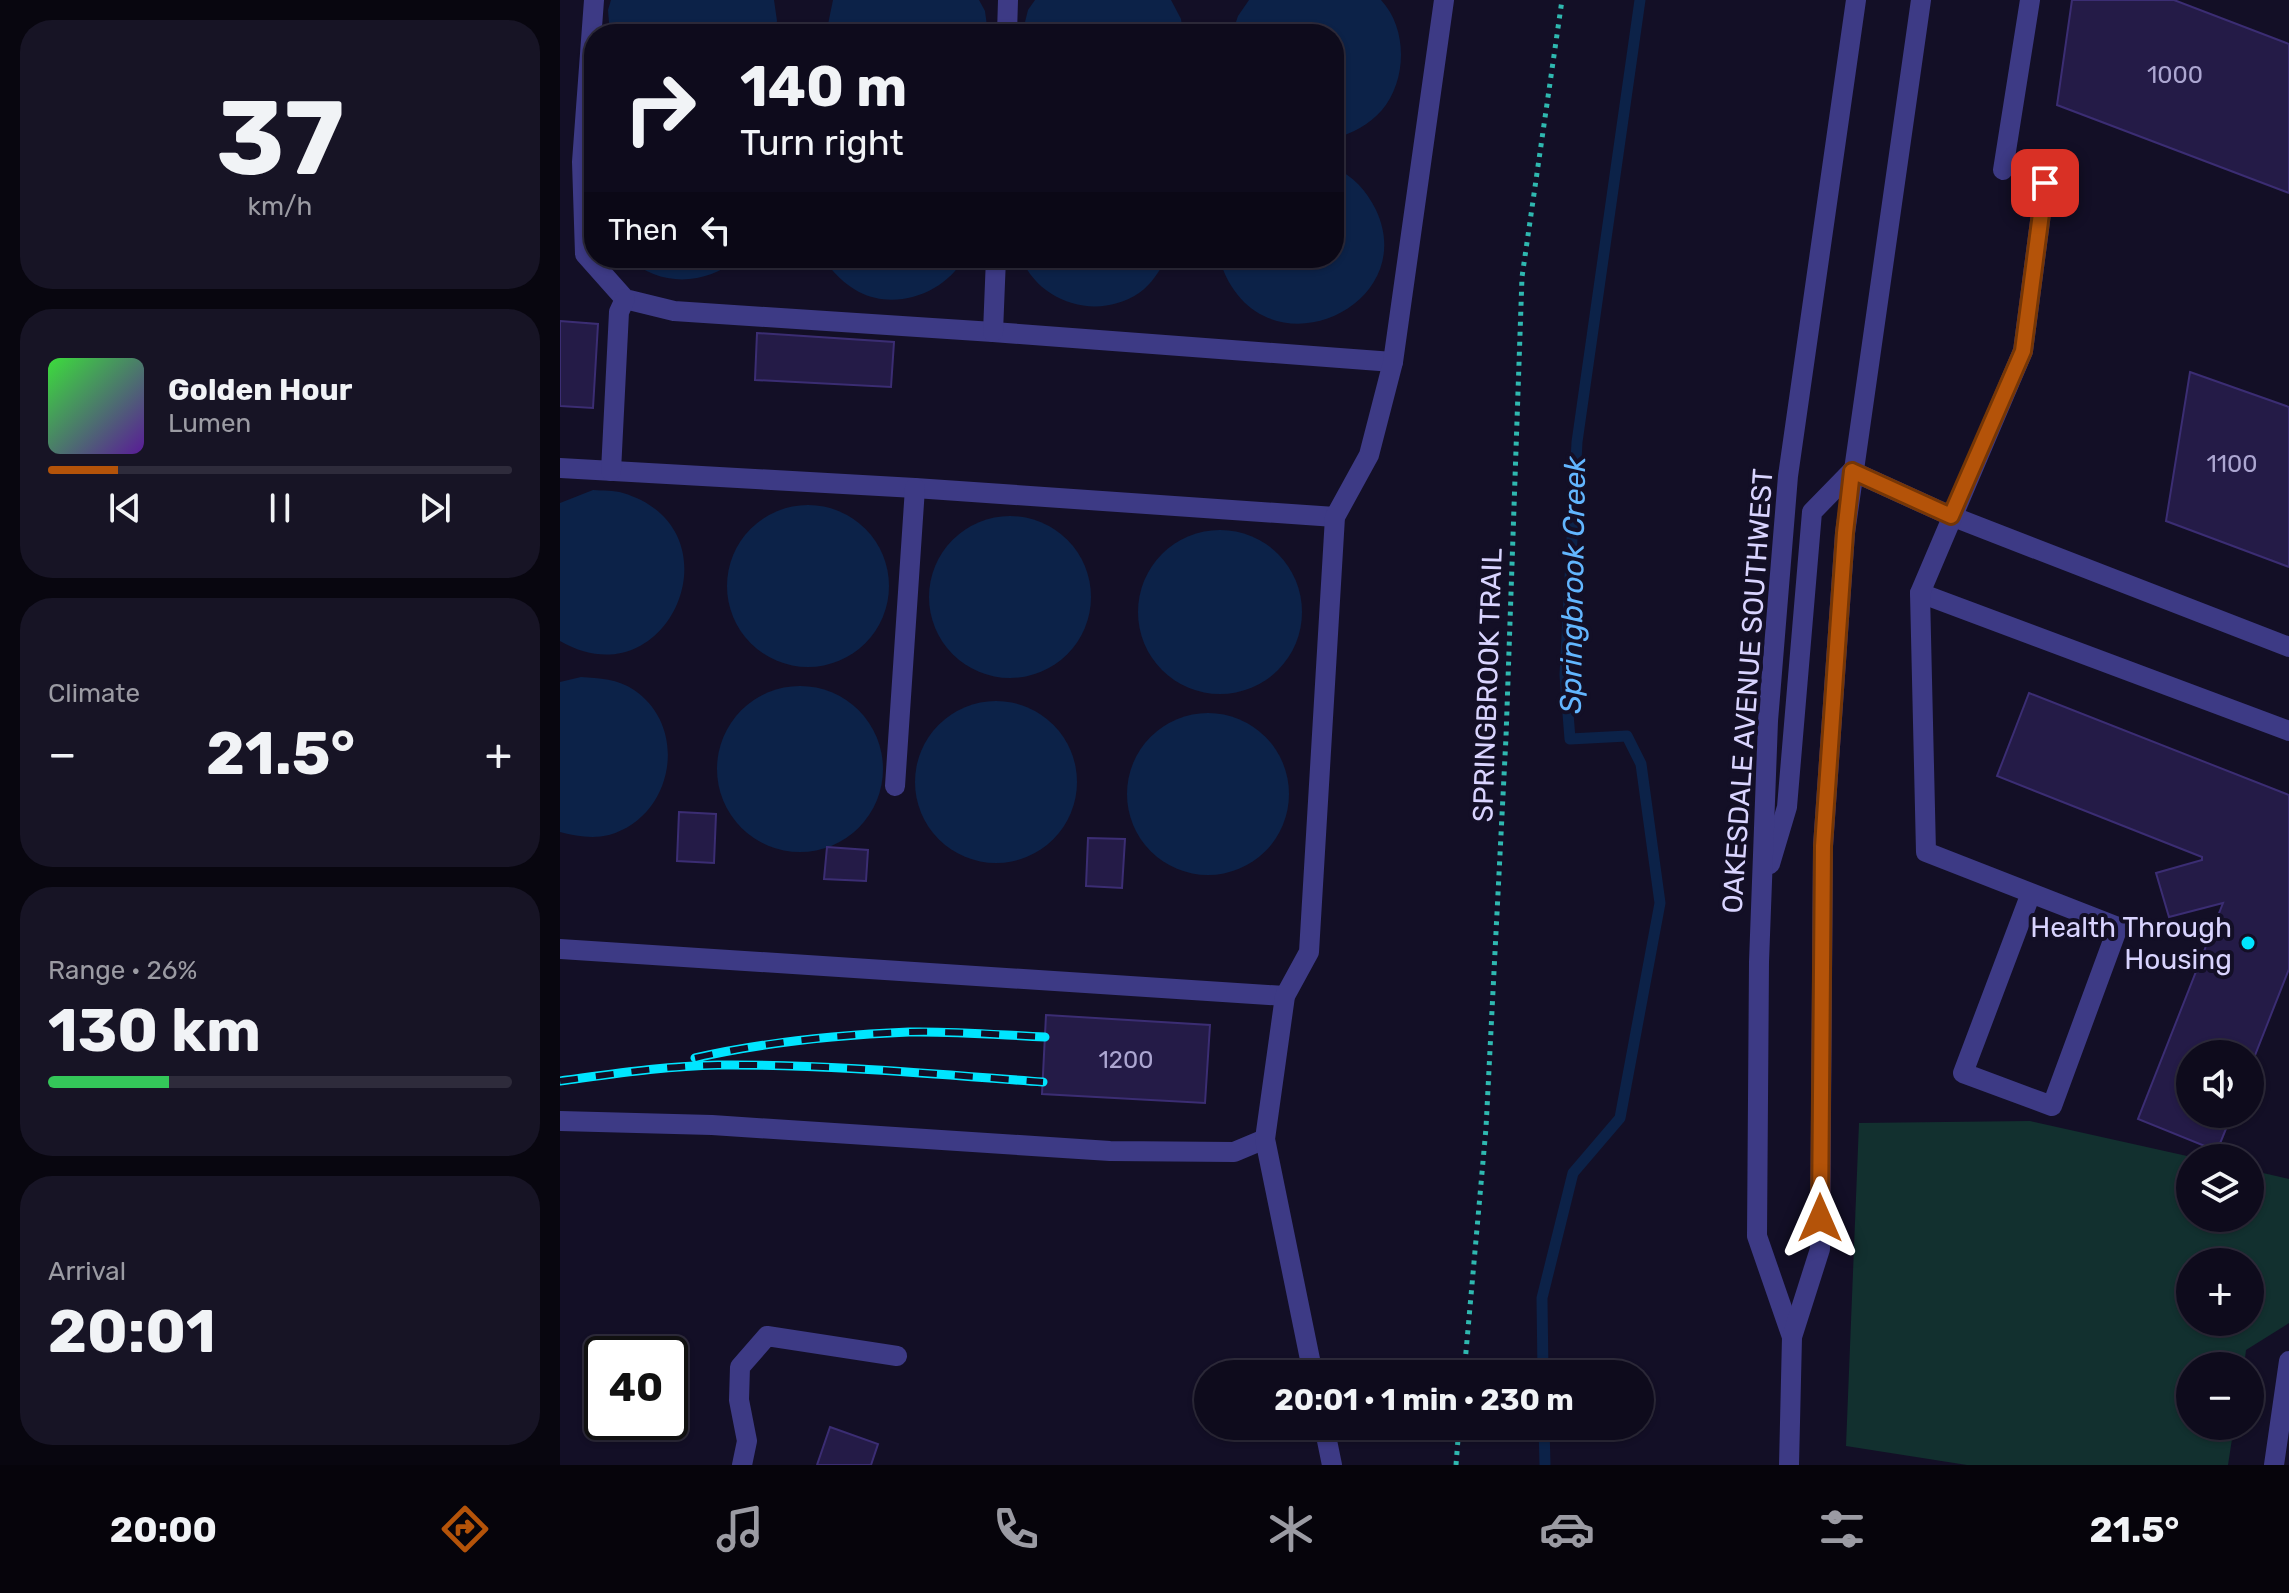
<!DOCTYPE html>
<html lang="en">
<head>
<meta charset="utf-8">
<style>
  body { margin:0; font-family:Rubik,sans-serif; background:#171425; color:#f1f3f6; height:100vh; display:flex; flex-direction:column; font-size:30px; white-space:nowrap }
  * { box-sizing:border-box; margin:0 }
  p { font-size:26px; color:#9b9ba3 }
  .icon { flex:none; width:44px; height:44px; fill:none; stroke:currentColor; stroke-width:2; stroke-linecap:round; stroke-linejoin:round }
  .map { position:relative; flex:1; overflow:hidden }
  .panel { display:flex; flex-direction:column; gap:20px; padding:20px; background:#08060f; width:560px }
  .panel>* { flex:none }
  .top-card { position:absolute; left:24px; top:24px; width:760px; height:244px; border-radius:32px; box-shadow:0 2px 6px #0004,0 0 0 2px #2e2b3b; background:#0e0b1c; color:#f1f3f6; overflow:hidden }
  .controls { position:absolute; left:1616px; top:1040px; display:grid; gap:16px }
  .controls a { display:grid; place-items:center; width:88px; height:88px; border-radius:50%; background:#0e0b1c; box-shadow:0 2px 6px #0004,0 0 0 2px #2e2b3b; font-size:40px }
  .speed { position:absolute; left:24px; top:1336px; display:flex; gap:16px; font-size:40px; font-weight:700; text-align:center }
  .speed>* { display:grid; place-content:center; width:104px; height:104px; border-radius:50%; background:#0e0b1c; box-shadow:0 2px 6px #0004,0 0 0 2px #2e2b3b; line-height:1 }
  .speed .limit { border:4px solid #111; border-radius:12px; background:#fff; color:#111 }
  .pin { position:absolute; display:grid; place-items:center; width:68px; height:68px; color:#fff; margin:-34px; border-radius:16px; box-shadow:0 4px 12px #0006 }
  .me { position:absolute; width:88px; margin:-44px; rotate:0deg; stroke-linejoin:round; filter:drop-shadow(0 0 6px #0008) }
  .turn { display:flex; align-items:center; gap:28px; height:168px; padding:0 24px; font-size:36px }
  .turn .icon { width:104px; height:104px; stroke-width:2.5 }
  .turn b { display:block; font-size:56px; line-height:68px }
  .then { display:flex; align-items:center; height:76px; padding:0 24px; background:#0003; gap:16px; font-size:30px }
  .big { font-size:60px; font-weight:700; line-height:1.1 }
  .panel .tile { flex:1; display:flex; flex-direction:column; justify-content:center; gap:12px; min-width:0; padding:0 28px; border-radius:32px; background:#171425 }
  .panel .dial { align-items:center; gap:0 }
  .dial b { font-size:104px; line-height:1 }
  .song { display:flex; align-items:center; gap:24px }
  .cover { width:96px; height:96px; border-radius:12px; background:linear-gradient(135deg,hsl(120 70% 55%),hsl(270 70% 35%)) }
  .played { height:8px; border-radius:4px; background:linear-gradient(90deg,#b45309 15%,#2e2b3b 15%) }
  .keys { display:flex; justify-content:space-around; direction:ltr }
  .heat { display:flex; justify-content:space-between; align-items:center; font-size:44px; direction:ltr }
  .charge { height:12px; border-radius:6px; background:linear-gradient(90deg,#34c759 26%,#2e2b3b 0) }
  .trip { position:absolute; left:634px; top:1360px; width:460px; height:80px; border-radius:40px; background:#0e0b1c; box-shadow:0 2px 6px #0004,0 0 0 2px #2e2b3b; font-weight:700; line-height:80px; text-align:center }
  .tabs { display:flex; height:128px; justify-content:space-around; align-items:center; background:#06040b; color:#9b9ba3 }
  .tabs .icon { width:56px; height:56px }
  .tabs .on { color:#b45309 }
  .tabs b { font-size:36px; color:#f1f3f6 }
  main { display:flex; flex:1; min-height:0 }
  .map>svg:first-child { display:block }
</style>
</head>
<body>
<main>
<section class="panel">
<div class="tile dial"><b>37</b><p>km/h</p></div>
<div class="tile">
<div class="song"><i class="cover"></i><div><b>Golden Hour</b><p>Lumen</p></div></div>
<div class="played"></div>
<div class="keys"><svg class="icon" aria-label="previous" viewBox="0 0 24 24"><path d="M18 5L8 12l10 7zM5 5v14"/></svg><svg class="icon" aria-label="pause" viewBox="0 0 24 24"><path d="M8 5v14M16 5v14"/></svg><svg class="icon" aria-label="next" viewBox="0 0 24 24"><path d="M6 5l10 7-10 7zM19 5v14"/></svg></div>
</div>
<div class="tile"><p>Climate</p>
<div class="heat"><a>−</a><b class="big">21.5°</b><a>+</a></div>
</div>
<div class="tile"><p>Range · 26%</p><b class="big">130 km</b><div class="charge"></div></div>
<div class="tile"><p>Arrival</p><b class="big">20:01</b></div>
</section>
<div class="map">
<svg width="1729" height="1465" viewBox="0 0 1729 1465">
  <rect width="100%" height="100%" fill="#130f26"/>
  <path fill="#12302f" fill-rule="evenodd" d="M1470,1121L1636,1158H1630V1218H1690V1170L1729,1179V1323L1686,1350L1684,1366H1630V1426H1674L1668,1465H1407L1286,1446L1299,1123ZM1630,1262H1690V1322H1630Z"/>
  <g fill="#0c2248">
    <path d="M51,0H214L217,21L214,34H50L48,10Z"/>
    <path d="M273,0H419L425,11L428,34H266Z"/>
    <path d="M475,0H611L621,19L623,34H462L468,10Z"/>
    <path d="M689,0H821C848,29 847,80 822,110C809,125 792,133 774,139V34H672L678,16Z"/>
    <path d="M774,167C794,177 806,190 816,210C863,310 696,382 659,258H774Z"/>
    <path d="M68,258H178C146,286 99,287 68,258Z"/>
    <path d="M262,258H404C385,293 336,311 299,292C284,284 273,272 262,258Z"/>
    <path d="M461,258H607C599,271 592,284 579,293C537,321 480,303 461,258Z"/>
    <path d="M33,490C43,491 54,490 63,493C183,529 108,704 0,641V503Z"/>
    <circle cx="248" cy="586" r="81"/>
    <circle cx="450" cy="597" r="81"/>
    <circle cx="660" cy="612" r="82"/>
    <path d="M21,677C39,678 58,679 74,690C130,728 113,817 49,835C32,839 16,836 0,832V682Z"/>
    <circle cx="240" cy="769" r="83"/>
    <circle cx="436" cy="782" r="81"/>
    <circle cx="648" cy="794" r="81"/>
  </g>
  <g fill="none" stroke-linecap="round" stroke-linejoin="round">
    <g stroke="#0c2248" stroke-width="11">
      <path d="M983,1374L982,1298L1013,1173L1060,1118L1100,903L1081,764L1067,736L1010,739L1005,675L1017,442L1080,0"/>
      <path d="M984,1426L985,1465"/>
    </g>
  </g>
  <g fill="#241b47" stroke="#3b2d73" stroke-width="2">
    <path d="M1512,0H1614L1729,44V193L1497,105Z"/>
    <path d="M0,321L38,324L33,408L0,406Z"/>
    <path d="M197,333L334,342L331,387L195,380Z"/>
    <path d="M1630,372L1729,407V567L1606,521Z"/>
    <path d="M1469,693L1729,795V969L1690,1068V1054H1630V1114H1672L1657,1151L1578,1119L1663,903L1609,917L1596,873L1642,860V857L1437,776Z"/>
    <path d="M119,812L156,814L154,863L117,861Z"/>
    <path d="M528,838L565,839L562,888L526,886Z"/>
    <path d="M267,847L308,850L306,881L264,879Z"/>
    <path d="M486,1015L650,1025L645,1103L482,1094Z"/>
    <path d="M270,1427L318,1444L311,1465H257Z"/>
  </g>
  <g fill="none" stroke-linecap="round" stroke-linejoin="round">
    <g stroke="#2fb8b0" stroke-width="5" stroke-dasharray="4 6" stroke-linecap="butt">
      <path d="M904,1374L926,1128L946,737L962,277L1002,0"/>
      <path d="M896,1465L899,1426"/>
    </g>
    <g stroke="#3d3a85" stroke-width="20">
      <path d="M34,0L22,162L25,254L65,299L114,311L433,332L833,362"/>
      <path d="M447,34L448,0"/>
      <path d="M1443,170L1470,0"/>
      <path d="M433,332L436,258"/>
      <path d="M0,468L355,488L775,517"/>
      <path d="M51,471L59,312L65,299"/>
      <path d="M1360,593L1729,731"/>
      <path d="M335,786L355,488"/>
      <path d="M1210,864L1227,807L1252,512L1292,471L1391,516L1729,647"/>
      <path d="M1471,893L1558,927L1492,1106L1403,1073L1471,893L1366,852L1360,593L1463,351L1485,183"/>
      <path d="M0,949L725,996"/>
      <path d="M0,1121L152,1125L550,1151L674,1152L705,1139"/>
      <path d="M1232,1337L1197,1236L1199,962L1208,721L1228,476L1296,0"/>
      <path d="M753,1374L705,1139L725,996L749,952L775,517L809,455L833,362L884,0"/>
      <path d="M764,1426L772,1465"/>
      <path d="M182,1465L187,1441L179,1400L180,1367L207,1336L337,1356"/>
      <path d="M1229,1465L1232,1337L1260,1249L1263,846L1285,533L1361,0"/>
      <path d="M1714,1465L1729,1361"/>
    </g>
    <g stroke="#00e5ff" stroke-width="9">
      <g id="rail">
        <path d="M135,1058C205,1042 278,1035 349,1032C394,1031 440,1035 485,1037"/>
        <path d="M0,1081C53,1074 105,1066 158,1065C267,1064 375,1074 483,1082"/>
      </g>
    </g>
    <use href="#rail" stroke="#130f26" stroke-width="6" stroke-dasharray="18" stroke-linecap="butt"/>
  </g>
  <g fill="none" stroke-linecap="round" stroke-linejoin="round">
    <g stroke="#753606" stroke-width="20">
      <path id="route" d="M1260,1218L1263,846L1285,533L1292,471L1391,516L1463,351L1485,183"/>
    </g>
    <use href="#route" stroke="#b45309" stroke-width="14"/>
  </g>
  <circle fill="#00e5ff" stroke="#130f26" stroke-width="3" cx="1688" cy="943" r="8"/>
  <g text-anchor="middle" stroke-width="8" stroke-linejoin="round" paint-order="stroke">
    <g font-size="24" fill="#aca6d1">
      <text x="1615" y="83">1000</text>
      <text x="1672" y="472">1100</text>
      <text x="566" y="1068">1200</text>
    </g>
    <g font-size="28" fill="#d9d4ff" stroke="#130f26">
      <text transform="translate(927 685) rotate(-88)" y="10">SPRINGBROOK TRAIL</text>
      <text transform="translate(1187 691) rotate(-86)" y="10">OAKESDALE AVENUE SOUTHWEST</text>
    </g>
    <g font-size="28" fill="#d9d4ff" stroke="#130f26" text-anchor="end">
      <text x="1672" y="937">Health Through<tspan x="1672" dy="32">Housing</tspan></text>
    </g>
    <g font-size="30" font-style="italic" fill="#62b6ff" stroke="#130f26">
      <text transform="translate(1013 585) rotate(-89)" y="10">Springbrook Creek</text>
    </g>
  </g>
</svg>
<div class="controls">
<a><svg class="icon" aria-label="sound" viewBox="0 0 24 24"><path d="M4 9h4l5-4v14l-5-4H4zM17 9q2 3 0 6"/></svg></a>
<a><svg class="icon" aria-label="layers" viewBox="0 0 24 24"><path d="M12 4l9 5-9 5-9-5zM3 14l9 5 9-5"/></svg></a>
<a>+</a>
<a>−</a>
</div>
<div class="speed"><div class="limit">40</div></div>
<div class="pin" style="left:1485px;top:183px;background:#d93025"><svg class="icon" aria-label="arrive" viewBox="0 0 24 24"><path d="M6 21V4h12l-3 4 3 4H6"/></svg></div>
<svg class="me" style="left:1260px;top:1218px" viewBox="-20 -20 40 40"><path d="M0-17L14 15 0 8-14 15z" fill="#b45309" stroke="#fff" stroke-width="4"/></svg>
<div class="trip">20:01 · 1 min · 230 m</div>
<div class="top-card">
<div class="turn"><svg class="icon" aria-label="right" viewBox="0 0 24 24"><path d="M7 20v-9h11M14 6l5 5-5 5"/></svg><div><b>140 m</b>Turn right</div></div>
<div class="then">Then<svg class="icon" aria-label="left" viewBox="0 0 24 24"><path d="M17 20v-9H6M10 6l-5 5 5 5"/></svg></div>
</div>
</div>
</main>
<nav class="tabs">
<b>20:00</b>
<svg class="icon on" aria-label="directions" viewBox="0 0 24 24"><path d="M12 3l9 9-9 9-9-9zM9 14v-3h6M13 9l2 2-2 2"/></svg>
<svg class="icon" aria-label="music" viewBox="0 0 24 24"><path d="M9 18V5l10-2v13"/><circle cx="6" cy="18" r="3"/><circle cx="16" cy="16" r="3"/></svg>
<svg class="icon" aria-label="phone" viewBox="0 0 24 24"><path d="M5 4h4l2 5-3 2q2 4 5 5l2-3 5 2v4C11 20 4 13 5 4z"/></svg>
<svg class="icon" aria-label="climate" viewBox="0 0 24 24"><path d="M12 3v18M4 7l16 10M4 17L20 7"/></svg>
<svg class="icon" aria-label="car" viewBox="0 0 24 24"><path d="M5 17H2v-5l4-1 3-4h7l3 4 3 1v5h-3M9 17h6M6 11h13"/><circle cx="7" cy="17" r="2"/><circle cx="17" cy="17" r="2"/></svg>
<svg class="icon" aria-label="filters" viewBox="0 0 24 24"><path d="M4 7h16M4 17h16"/><circle cx="9" cy="7" r="2"/><circle cx="15" cy="17" r="2"/></svg>
<b>21.5°</b>
</nav>
</body>
</html>
